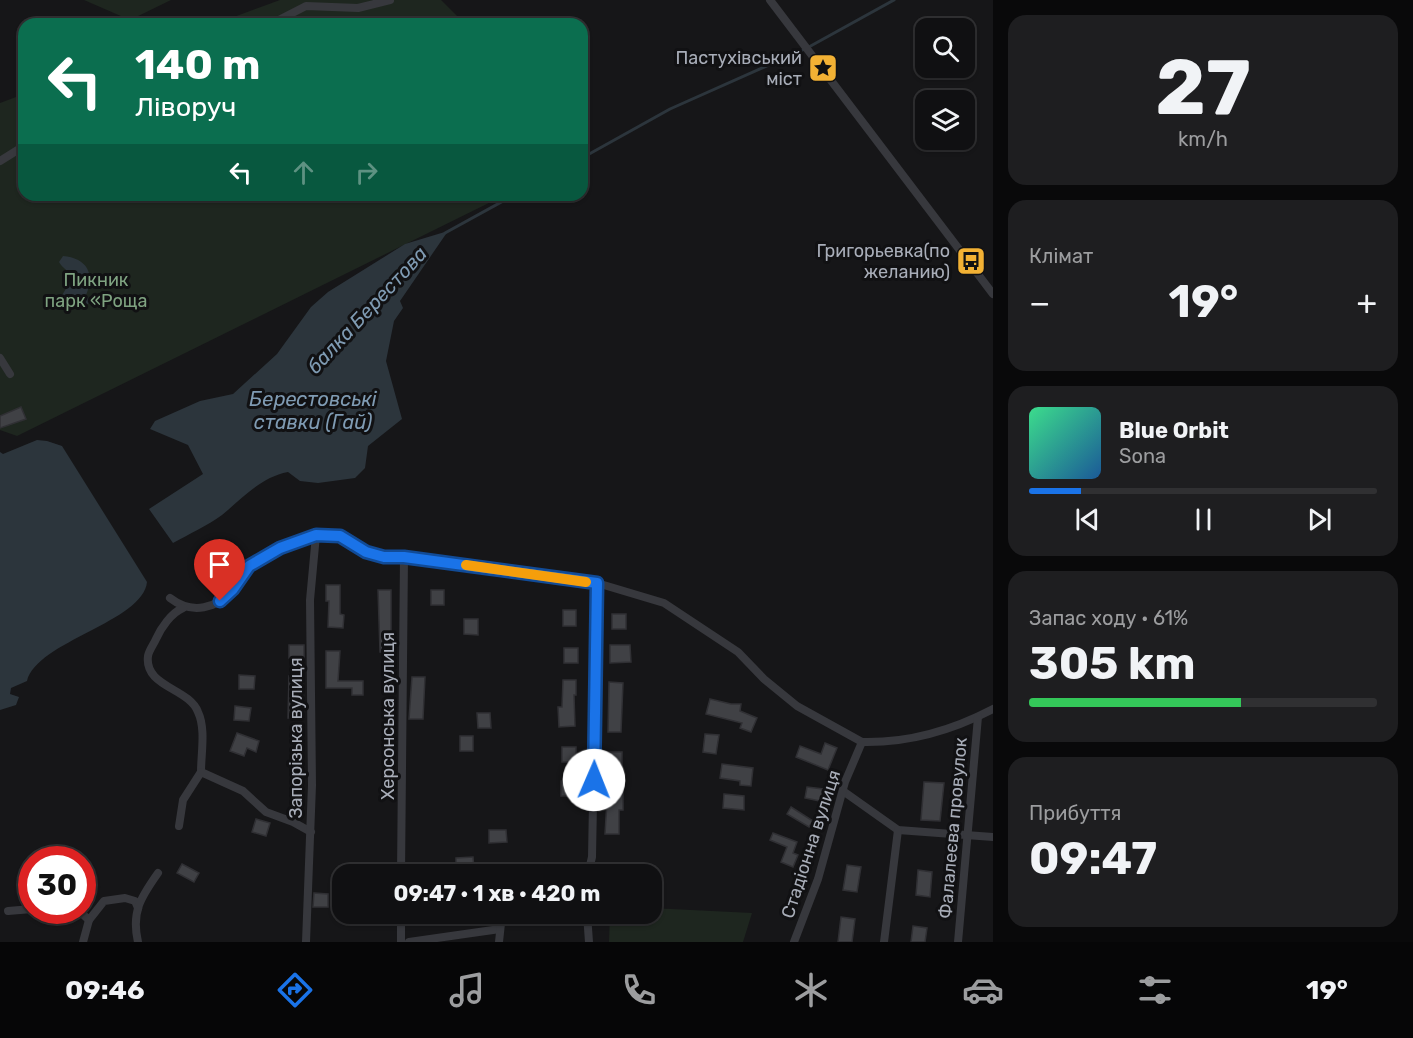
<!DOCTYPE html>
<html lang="uk">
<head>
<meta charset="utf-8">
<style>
  body { margin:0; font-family:Rubik,sans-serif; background:#1e1e20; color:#f1f3f6; height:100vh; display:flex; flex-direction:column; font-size:22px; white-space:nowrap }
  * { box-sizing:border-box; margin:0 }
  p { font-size:20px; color:#9c9d9f }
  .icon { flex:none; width:33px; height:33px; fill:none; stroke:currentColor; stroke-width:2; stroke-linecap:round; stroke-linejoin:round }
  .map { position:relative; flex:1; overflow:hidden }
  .details { display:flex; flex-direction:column; gap:15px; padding:15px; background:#09090a; width:420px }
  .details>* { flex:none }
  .top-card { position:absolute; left:18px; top:18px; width:570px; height:183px; border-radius:18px; box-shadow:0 2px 4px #0004,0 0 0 2px #303032; background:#0b6e4f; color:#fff; overflow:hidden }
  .fabs { position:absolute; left:915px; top:18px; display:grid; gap:12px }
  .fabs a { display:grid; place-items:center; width:60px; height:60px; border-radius:12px; background:#101012; box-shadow:0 2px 4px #0004,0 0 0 2px #303032; font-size:30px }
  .speed { position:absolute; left:18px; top:846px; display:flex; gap:12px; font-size:30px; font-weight:700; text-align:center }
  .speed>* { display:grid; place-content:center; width:78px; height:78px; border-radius:50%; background:#101012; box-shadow:0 2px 4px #0004,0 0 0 2px #303032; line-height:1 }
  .speed .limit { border:9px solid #d22; background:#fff; color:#111 }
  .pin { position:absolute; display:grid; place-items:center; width:51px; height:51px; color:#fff; margin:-62px -26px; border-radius:50% 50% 50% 0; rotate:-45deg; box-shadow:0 0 6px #0007 }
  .pin .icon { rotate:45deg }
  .me { position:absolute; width:66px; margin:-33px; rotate:1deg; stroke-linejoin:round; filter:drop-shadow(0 0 4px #0008) }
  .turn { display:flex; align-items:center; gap:21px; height:126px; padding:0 18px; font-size:27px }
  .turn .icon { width:78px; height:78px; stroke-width:2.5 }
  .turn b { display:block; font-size:42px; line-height:51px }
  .lanes { display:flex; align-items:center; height:57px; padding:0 18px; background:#0003; justify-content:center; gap:30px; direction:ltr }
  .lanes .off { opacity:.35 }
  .big { font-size:45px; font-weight:700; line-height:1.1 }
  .details .widget { flex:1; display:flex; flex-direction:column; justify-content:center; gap:9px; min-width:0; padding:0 21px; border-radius:18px; background:#1e1e20 }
  .details .dial { align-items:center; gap:0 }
  .dial b { font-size:78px; line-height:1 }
  .song { display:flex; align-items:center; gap:18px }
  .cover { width:72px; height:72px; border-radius:9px; background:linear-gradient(135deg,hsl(150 70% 55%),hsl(210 70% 35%)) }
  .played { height:6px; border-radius:3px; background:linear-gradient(90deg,#1a73e8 15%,#303032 15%) }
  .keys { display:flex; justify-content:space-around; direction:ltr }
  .heat { display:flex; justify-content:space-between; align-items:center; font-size:33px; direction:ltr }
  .charge { height:9px; border-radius:4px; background:linear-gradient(90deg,#34c759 61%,#303032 0) }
  .trip { position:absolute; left:332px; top:864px; width:330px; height:60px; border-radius:18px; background:#101012; box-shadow:0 2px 4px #0004,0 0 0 2px #303032; font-weight:700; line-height:60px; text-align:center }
  .menu { display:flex; height:96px; justify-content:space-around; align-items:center; background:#060607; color:#9c9d9f }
  .menu .icon { width:42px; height:42px }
  .menu .current { color:#1a73e8 }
  .menu b { font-size:27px; color:#f1f3f6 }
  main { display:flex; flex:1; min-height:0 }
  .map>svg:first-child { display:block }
</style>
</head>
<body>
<main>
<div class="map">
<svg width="993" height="942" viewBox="0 0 993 942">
  <rect width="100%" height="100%" fill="#161618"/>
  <g fill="#1e261f">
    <path d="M84,0H171L130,20Z"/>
    <path d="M280,0H441L465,24H215Z"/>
    <path d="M24,94V195H505L17,436L0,430V103Z"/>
    <path d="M651,908L752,913L743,942H609L610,914H651Z"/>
  </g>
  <g fill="#2c353c">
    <path d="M448,231L400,301L403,308L394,321L386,361L402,419L368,446L365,468L355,478L318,483L300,481L288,472C261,477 243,498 222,515C207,526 189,534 173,543L149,509L203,474L188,445L150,429L155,421L200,401L233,394L277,354L311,307L328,292L405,244Z"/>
    <path d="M63,256C86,258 96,273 86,295L90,300L88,304H65L61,297L73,277C69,271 62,268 59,262Z"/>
    <path d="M37,440L47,441L62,446L147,582C143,622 37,641 27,681L11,688L10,694L19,697L16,705L0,710V452L3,454Z"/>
  </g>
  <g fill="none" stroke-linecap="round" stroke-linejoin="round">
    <g stroke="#2c353c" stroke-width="3">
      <path d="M582,158L670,109L807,48L894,0"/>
      <path d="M445,233L514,195"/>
    </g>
  </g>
  <g fill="#404145" stroke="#303034" stroke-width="1.5">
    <path d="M21,407L26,419L0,428V416Z"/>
    <path d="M326,585H340V614L344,615L343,628L328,627L329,601H326Z"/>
    <path d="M378,590H391V652H380Z"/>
    <rect x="431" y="590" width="13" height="15"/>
    <rect x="563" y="610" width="13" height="16"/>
    <rect x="612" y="614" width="14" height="15"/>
    <path d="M464,619H478V635L464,634Z"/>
    <rect x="289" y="645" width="15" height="13"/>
    <path d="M610,645H630L631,662L610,663Z"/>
    <rect x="564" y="648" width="14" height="15"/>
    <path d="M326,651H340L338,681H363V695H352V688H326Z"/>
    <path d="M239,675L255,676L254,689H239Z"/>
    <path d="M289,676H303L304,718H288Z"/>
    <path d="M412,677H425L423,719H409Z"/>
    <path d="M563,680H576V695H574L575,726L559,727L558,707H562Z"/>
    <path d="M609,682L623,683L621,732H608Z"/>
    <path d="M710,699L731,704H741L740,711L757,718L751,732L740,728L742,723L706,714Z"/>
    <path d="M235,706L251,708L249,721L234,720Z"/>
    <path d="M477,713H490L491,728H478Z"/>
    <path d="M237,733L259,741L256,752L247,748L244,756L230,751Z"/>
    <path d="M705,734L719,735L716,754L703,752Z"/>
    <rect x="460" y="736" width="13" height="15"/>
    <path d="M825,743L837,748L828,770L796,757L800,746L821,754Z"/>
    <rect x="562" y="747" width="14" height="15"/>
    <rect x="608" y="752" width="14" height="15"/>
    <path d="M722,764L753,768L751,786L740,785V781L720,778Z"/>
    <rect x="561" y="781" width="14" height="15"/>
    <path d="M924,782L944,783L940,821L921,820Z"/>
    <path d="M608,784L623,785V810H619V834H605Z"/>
    <path d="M807,787L823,789L820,801L805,798Z"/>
    <path d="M724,794L744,796V810L723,808Z"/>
    <path d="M791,807L813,821L809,827L787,814Z"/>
    <path d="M256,819L270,823L266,836L252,832Z"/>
    <path d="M489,830H506L507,842L489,843Z"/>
    <path d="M773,833L797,842L793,853L798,855L793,867L781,862L787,847L770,840Z"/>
    <path d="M473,857L474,870H456V858Z"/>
    <path d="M182,864L199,873L194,882L177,873Z"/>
    <path d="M847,865L861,867L857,892L843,890Z"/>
    <path d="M918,870L932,872L930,897L916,895Z"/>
    <path d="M314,893L328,894V907H313Z"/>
    <path d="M841,917L855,919L852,942H838Z"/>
    <path d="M913,926L927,928L925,942H911Z"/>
  </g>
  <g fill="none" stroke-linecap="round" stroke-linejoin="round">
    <g stroke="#37383d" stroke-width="8">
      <path d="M770,0L993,294"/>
      <path d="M271,24L306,6L358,8L390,0"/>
      <path d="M0,161L24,146"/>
      <path d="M0,358L10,374"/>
      <path d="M170,598C192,615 217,609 234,588C240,581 244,571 250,565C259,558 272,551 282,547C299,540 321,529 340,536C348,539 356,546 364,550C376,557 390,557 404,557L597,583"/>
      <path d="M183,608C171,613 161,628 156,639C154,644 149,650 148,656C144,687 189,688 198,712C206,729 201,753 201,772"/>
      <path d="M843,791L898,830L993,837"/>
      <path d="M179,826L183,800L201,772L243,791L266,812L293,822L311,832"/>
      <path d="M52,852L55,860"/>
      <path d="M401,874L404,557"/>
      <path d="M588,874L592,857L597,583L664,603L738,652L764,679L797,706L862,742"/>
      <path d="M78,910L89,920L104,901L125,898L135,901L138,908"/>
      <path d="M8,911L32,909"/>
      <path d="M587,914L589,942"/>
      <path d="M83,942L89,920"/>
      <path d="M138,942C131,912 141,897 158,873"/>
      <path d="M306,942L312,785L310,600L316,535"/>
      <path d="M401,942V914"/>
      <path d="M409,942L500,929"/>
      <path d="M499,942L502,914"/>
      <path d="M794,942L818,879L845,782L862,742C907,743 953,730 993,709"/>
      <path d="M884,942L898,830"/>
      <path d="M958,942L978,717"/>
    </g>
  </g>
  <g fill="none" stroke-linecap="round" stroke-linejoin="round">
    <g stroke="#114b97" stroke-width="15">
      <path id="route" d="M220,601L233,589L249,566L280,548L316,535L340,536L366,552L384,557H404L597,583L594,780"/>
    </g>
    <use href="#route" stroke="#1a73e8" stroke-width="10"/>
    <path stroke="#f59e0b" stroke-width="10" d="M466,565L586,582"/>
  </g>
  <defs>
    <g id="sight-square" transform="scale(1.5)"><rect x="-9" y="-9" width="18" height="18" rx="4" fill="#f2b134" stroke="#111113"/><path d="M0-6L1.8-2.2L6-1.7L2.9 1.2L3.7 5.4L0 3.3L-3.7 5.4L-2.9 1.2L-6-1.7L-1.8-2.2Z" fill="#111"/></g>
    <g id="bus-square" transform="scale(1.5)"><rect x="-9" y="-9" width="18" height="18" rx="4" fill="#f2b134" stroke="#111113"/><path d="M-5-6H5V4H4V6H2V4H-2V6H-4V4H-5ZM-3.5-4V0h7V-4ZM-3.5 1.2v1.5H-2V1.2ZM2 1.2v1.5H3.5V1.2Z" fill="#111"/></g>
  </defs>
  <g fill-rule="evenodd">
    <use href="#sight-square" x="823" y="68"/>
    <use href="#bus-square" x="971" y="261"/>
  </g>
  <g text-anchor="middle" stroke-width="6" stroke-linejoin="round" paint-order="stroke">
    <g font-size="18" fill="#a8adb8" stroke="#111113" text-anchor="end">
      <text x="802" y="64">Пастухівський<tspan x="802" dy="21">міст</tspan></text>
      <text x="950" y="257">Григорьевка(по<tspan x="950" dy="21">желанию)</tspan></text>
    </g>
    <g font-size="18" fill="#7fa381" stroke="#111113">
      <text x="96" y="286">Пикник<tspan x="96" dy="21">парк «Роща</tspan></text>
    </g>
    <g font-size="18" fill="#a8adb8" stroke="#111113">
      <text transform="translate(388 716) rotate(-90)" y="6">Херсонська вулиця</text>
      <text transform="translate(296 738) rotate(-90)" y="6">Запорізька вулиця</text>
      <text transform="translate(953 828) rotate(-85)" y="6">Фалалеєва провулок</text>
      <text transform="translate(811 844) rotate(-72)" y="6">Стадіонна вулиця</text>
    </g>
    <g font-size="20" font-style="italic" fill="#7f9bb3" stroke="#111113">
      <text transform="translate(367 310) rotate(-47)" y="7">балка Берестова</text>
      <text x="313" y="406">Берестовські<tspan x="313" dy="23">ставки (Гай)</tspan></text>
    </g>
  </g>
</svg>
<div class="fabs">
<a><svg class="icon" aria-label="search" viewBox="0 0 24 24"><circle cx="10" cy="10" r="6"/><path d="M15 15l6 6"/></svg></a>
<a><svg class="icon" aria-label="layers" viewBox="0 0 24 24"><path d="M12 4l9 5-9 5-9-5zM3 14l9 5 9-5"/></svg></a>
</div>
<div class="speed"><div class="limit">30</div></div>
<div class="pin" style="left:220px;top:601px;background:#d93025"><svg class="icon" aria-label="arrive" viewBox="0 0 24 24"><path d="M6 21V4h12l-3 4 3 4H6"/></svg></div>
<svg class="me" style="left:594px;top:780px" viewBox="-20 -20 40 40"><circle r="19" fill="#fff"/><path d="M0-13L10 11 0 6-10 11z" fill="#1a73e8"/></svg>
<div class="trip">09:47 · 1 хв · 420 m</div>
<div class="top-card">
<div class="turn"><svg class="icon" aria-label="left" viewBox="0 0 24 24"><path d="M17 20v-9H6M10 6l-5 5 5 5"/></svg><div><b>140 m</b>Ліворуч</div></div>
<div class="lanes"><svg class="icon" aria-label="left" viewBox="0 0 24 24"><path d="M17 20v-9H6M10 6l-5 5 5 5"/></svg><svg class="icon off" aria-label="ahead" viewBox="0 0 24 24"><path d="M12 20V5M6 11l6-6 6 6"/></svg><svg class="icon off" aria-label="right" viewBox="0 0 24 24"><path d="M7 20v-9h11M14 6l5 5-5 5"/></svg></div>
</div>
</div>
<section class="details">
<div class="widget dial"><b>27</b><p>km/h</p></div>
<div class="widget"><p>Клімат</p>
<div class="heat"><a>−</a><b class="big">19°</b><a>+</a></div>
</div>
<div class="widget">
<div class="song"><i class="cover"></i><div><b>Blue Orbit</b><p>Sona</p></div></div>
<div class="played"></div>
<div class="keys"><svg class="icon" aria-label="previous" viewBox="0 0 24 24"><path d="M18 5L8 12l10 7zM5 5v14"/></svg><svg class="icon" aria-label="pause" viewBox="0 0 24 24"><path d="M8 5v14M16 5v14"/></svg><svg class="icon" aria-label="next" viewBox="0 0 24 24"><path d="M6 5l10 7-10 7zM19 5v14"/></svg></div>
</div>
<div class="widget"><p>Запас ходу · 61%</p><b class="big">305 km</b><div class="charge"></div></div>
<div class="widget"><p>Прибуття</p><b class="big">09:47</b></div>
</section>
</main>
<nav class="menu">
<b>09:46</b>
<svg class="icon current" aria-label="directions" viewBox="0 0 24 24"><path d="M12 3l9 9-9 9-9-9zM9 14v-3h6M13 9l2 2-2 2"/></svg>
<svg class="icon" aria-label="music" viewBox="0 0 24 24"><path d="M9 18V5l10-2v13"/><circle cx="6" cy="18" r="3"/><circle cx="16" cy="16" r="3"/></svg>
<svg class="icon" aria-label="phone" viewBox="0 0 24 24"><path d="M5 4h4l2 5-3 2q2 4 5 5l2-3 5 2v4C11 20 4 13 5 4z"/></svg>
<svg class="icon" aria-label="climate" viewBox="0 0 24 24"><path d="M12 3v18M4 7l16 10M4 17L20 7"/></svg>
<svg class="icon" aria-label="car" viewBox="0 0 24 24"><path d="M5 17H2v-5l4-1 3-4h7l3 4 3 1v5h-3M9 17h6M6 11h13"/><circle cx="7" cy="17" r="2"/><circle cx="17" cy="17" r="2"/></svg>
<svg class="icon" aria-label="filters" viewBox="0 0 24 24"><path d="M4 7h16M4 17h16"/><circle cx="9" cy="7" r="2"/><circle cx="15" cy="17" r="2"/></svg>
<b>19°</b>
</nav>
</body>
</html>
